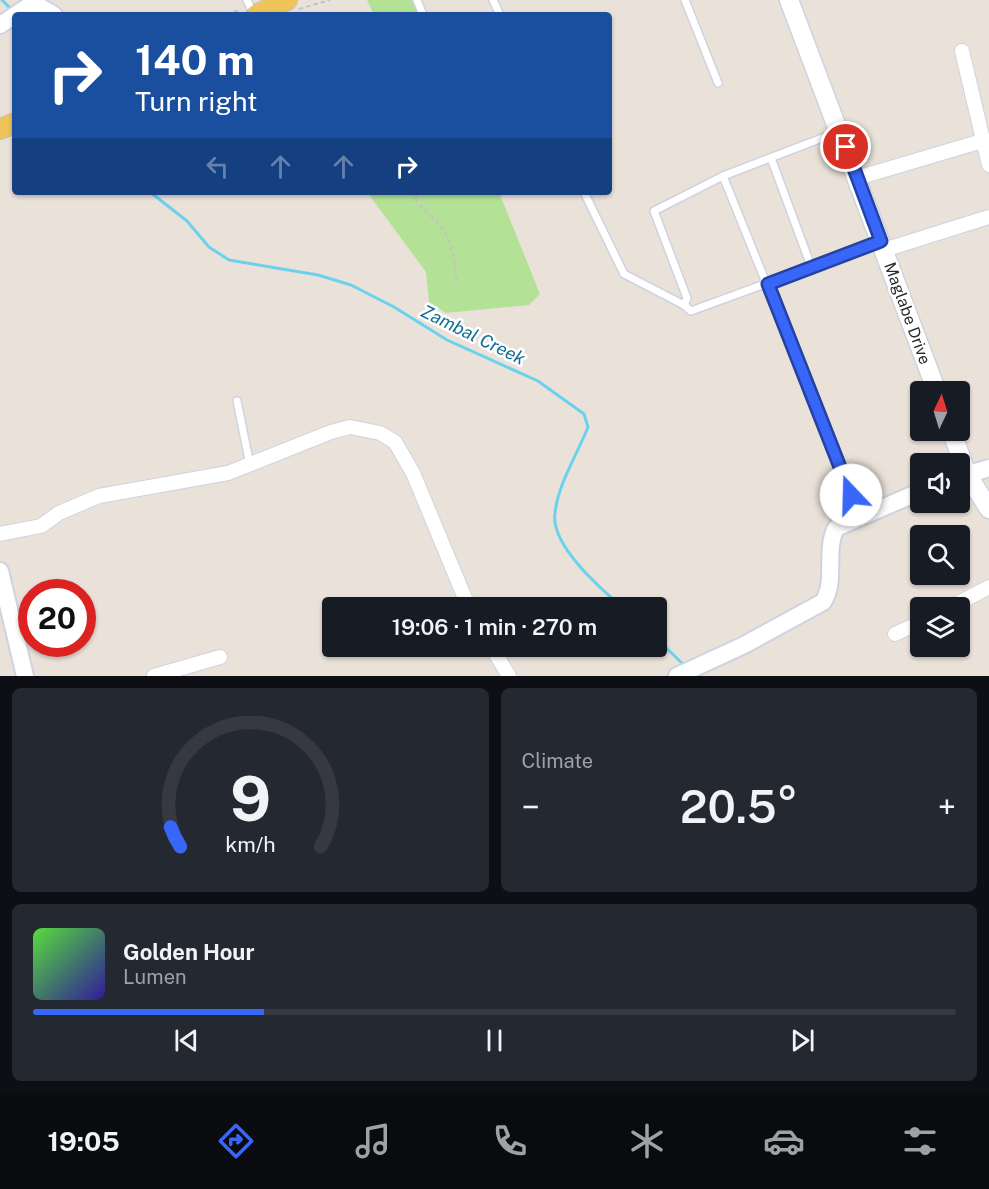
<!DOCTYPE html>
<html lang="en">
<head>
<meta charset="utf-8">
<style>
  body { margin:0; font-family:"Public Sans",sans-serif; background:#242831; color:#f1f3f6; height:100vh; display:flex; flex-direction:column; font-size:22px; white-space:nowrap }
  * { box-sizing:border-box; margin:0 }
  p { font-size:20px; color:#9ea1a6 }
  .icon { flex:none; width:33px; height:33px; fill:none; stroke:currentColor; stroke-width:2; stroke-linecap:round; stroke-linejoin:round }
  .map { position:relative; height:676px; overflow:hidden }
  .panel { display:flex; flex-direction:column; gap:12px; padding:12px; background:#0d0f14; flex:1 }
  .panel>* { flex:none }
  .hud { position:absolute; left:12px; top:12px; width:600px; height:183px; border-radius:6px; box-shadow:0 2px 4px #0004; background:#1a4fa0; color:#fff; overflow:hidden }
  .needle { width:39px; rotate:4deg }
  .controls { position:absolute; left:910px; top:381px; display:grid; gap:12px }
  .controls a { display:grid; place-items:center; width:60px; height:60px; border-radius:6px; background:#171b24; box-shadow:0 2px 4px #0004; font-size:30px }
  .speed { position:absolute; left:18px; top:579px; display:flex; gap:12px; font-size:30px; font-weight:700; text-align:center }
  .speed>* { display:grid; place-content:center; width:78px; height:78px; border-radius:50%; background:#171b24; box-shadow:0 2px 4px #0004; line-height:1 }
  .speed .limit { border:9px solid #d22; background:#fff; color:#111 }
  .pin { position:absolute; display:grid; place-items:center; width:51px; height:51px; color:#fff; margin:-26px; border:3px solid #fff; border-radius:50%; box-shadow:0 2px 6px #0007 }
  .me { position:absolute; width:66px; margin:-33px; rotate:339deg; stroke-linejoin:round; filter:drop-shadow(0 0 4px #0008) }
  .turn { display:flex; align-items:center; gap:21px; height:126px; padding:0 24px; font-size:27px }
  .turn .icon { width:78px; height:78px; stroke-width:2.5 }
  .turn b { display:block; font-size:42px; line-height:51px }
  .lanes { display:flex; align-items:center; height:57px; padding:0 24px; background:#0003; justify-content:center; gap:30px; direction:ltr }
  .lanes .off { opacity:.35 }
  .big { font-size:45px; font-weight:600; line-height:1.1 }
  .panel .tile { flex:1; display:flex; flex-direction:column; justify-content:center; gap:9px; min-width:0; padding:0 21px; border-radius:9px; background:#242831 }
  .panel .dial { align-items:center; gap:0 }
  .dial svg { height:156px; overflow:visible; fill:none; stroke:#363941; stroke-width:7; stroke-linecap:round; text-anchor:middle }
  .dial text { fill:#f1f3f6; stroke:none }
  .song { display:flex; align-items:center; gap:18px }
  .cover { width:72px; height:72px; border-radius:9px; background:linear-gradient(135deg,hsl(110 70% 55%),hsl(250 70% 35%)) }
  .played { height:6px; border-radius:3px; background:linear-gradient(90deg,#3766f9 25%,#363941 25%) }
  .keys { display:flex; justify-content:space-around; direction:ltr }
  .heat { display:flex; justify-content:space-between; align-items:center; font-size:33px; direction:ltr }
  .panel .tiles { flex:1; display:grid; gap:12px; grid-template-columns:1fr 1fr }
  .tile:last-child { grid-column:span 2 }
  .trip { position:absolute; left:322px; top:597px; width:345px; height:60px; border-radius:6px; background:#171b24; box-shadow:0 2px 4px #0004; font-weight:600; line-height:60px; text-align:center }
  .menu { display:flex; height:96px; justify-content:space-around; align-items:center; background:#090b0e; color:#9ea1a6 }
  .menu .icon { width:42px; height:42px }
  .menu .current { color:#3766f9 }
  .menu b { font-size:27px; color:#f1f3f6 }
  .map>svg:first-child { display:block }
</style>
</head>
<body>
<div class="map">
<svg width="989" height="676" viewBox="0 0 989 676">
  <rect width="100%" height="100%" fill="#eae2d9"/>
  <g fill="#b3e195">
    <path d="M367,0H415L422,15H374Z"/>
    <path d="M367,192H499L540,294L529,305L446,313L429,302L426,272Z"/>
  </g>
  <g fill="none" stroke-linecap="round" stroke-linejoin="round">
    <g stroke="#6bd2ed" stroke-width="3">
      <path d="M2,0L11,9"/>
      <path d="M150,192L187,221L209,247L229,260L318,275L351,285L394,307L447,340L538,381L584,414L588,427C577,455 558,484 555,513C550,545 601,589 623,608"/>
      <path d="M657,639L686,667"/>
    </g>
    <g stroke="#ced3e1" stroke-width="10">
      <g id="service">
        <path d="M247,0L254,15"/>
        <path d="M417,0L423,15"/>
        <path d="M493,0L500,15"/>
        <path d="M685,0L718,83"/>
        <path d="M771,158L811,266"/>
        <path d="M723,176L860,516"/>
        <path d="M584,192L624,274L684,305L687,298L654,211L723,176L838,132"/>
        <path d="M684,305L691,311L880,242"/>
        <path d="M237,401L250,465"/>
        <path d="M11,620L32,613"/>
      </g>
    </g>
    <g stroke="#ced3e1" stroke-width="16">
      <g id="minor">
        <path d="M962,51L989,165"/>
        <path d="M857,178L982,141"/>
        <path d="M884,250L989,217"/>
        <path d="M0,534L41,526L59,513L99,496L228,473L331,432L350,427L380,433L395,442L413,473L469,608"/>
        <path d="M949,608L989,587"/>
        <path d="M895,634L921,622"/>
        <path d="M491,646L509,676"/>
        <path d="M154,676L220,657"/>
      </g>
    </g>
    <g stroke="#ced3e1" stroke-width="20">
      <g id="tertiary">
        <path d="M0,25L32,4L37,5L54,15"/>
        <path d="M960,477L989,468"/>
        <path d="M0,571L25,676"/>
        <path d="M677,676L744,645L823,602C837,581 824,551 836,528L921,491"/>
      </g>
    </g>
    <g stroke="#ced3e1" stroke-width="21">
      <g id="secondary">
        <path d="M789,0L937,392"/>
        <path d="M951,430L967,474L989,509"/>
      </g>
    </g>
    <g stroke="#c3c3c3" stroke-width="22">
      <g id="primary">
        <path d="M256,15L287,0"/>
        <path d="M0,129L15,123"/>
      </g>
    </g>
    <g stroke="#c3c3c3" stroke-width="2" stroke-dasharray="4.5 3" stroke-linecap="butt">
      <path d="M299,9L330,0"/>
      <path d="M227,15L241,9"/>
      <path d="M411,192C418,207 432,215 442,228C453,243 455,265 457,283"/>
      <path d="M415,200L419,192"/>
    </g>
    <use href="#service" stroke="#fff" stroke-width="7"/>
    <use href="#minor" stroke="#fff" stroke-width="14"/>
    <use href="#tertiary" stroke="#fff" stroke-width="16"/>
    <use href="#secondary" stroke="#fff" stroke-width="18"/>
    <use href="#primary" stroke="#efc459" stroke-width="20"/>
  </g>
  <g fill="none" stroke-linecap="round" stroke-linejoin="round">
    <g stroke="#2442a2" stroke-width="15">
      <path id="route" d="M846,147L881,241L768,284L851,495"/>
    </g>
    <use href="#route" stroke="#3766f9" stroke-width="10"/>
  </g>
  <g text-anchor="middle" stroke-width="5" stroke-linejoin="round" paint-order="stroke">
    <g font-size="16" fill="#282828" stroke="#fff">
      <text transform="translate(908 313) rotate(70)" y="6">Maglabe Drive</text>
    </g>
    <g font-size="18" font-style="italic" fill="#0d6e96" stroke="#fff">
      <text transform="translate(473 335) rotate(26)" y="6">Zambal Creek</text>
    </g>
  </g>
</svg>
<div class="controls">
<a><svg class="needle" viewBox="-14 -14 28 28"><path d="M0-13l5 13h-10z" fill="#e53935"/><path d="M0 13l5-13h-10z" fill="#9ea1a6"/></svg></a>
<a><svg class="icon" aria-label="sound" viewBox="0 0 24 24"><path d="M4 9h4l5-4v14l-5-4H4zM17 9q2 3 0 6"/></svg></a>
<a><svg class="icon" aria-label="search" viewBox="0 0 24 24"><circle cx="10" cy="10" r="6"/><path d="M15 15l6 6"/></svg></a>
<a><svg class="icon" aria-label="layers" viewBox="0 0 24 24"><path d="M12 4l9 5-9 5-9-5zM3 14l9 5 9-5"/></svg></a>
</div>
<div class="speed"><div class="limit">20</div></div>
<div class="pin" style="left:846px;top:147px;background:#d93025"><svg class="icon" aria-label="arrive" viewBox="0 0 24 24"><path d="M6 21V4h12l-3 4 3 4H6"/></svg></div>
<svg class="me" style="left:851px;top:495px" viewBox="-20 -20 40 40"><circle r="19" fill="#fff"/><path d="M0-13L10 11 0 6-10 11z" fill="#3766f9"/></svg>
<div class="trip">19:06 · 1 min · 270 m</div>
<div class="hud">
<div class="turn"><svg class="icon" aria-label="right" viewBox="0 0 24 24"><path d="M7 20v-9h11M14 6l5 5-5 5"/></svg><div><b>140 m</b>Turn right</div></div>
<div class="lanes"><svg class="icon off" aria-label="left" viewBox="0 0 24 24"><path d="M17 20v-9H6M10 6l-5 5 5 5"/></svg><svg class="icon off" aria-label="ahead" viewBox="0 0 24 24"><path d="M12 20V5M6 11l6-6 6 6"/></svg><svg class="icon off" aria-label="ahead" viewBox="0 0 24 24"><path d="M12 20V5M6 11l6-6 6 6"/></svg><svg class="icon" aria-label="right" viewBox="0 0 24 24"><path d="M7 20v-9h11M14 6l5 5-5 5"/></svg></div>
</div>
</div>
<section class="panel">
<div class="tiles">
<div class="tile dial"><svg viewBox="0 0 100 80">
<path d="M14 69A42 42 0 1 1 86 69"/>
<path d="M14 69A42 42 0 0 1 9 59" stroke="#3766f9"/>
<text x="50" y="56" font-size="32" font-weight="700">9</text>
<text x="50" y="72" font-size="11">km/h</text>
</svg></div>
<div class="tile"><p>Climate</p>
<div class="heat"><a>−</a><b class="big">20.5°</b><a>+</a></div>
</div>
<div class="tile">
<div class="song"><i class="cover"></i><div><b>Golden Hour</b><p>Lumen</p></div></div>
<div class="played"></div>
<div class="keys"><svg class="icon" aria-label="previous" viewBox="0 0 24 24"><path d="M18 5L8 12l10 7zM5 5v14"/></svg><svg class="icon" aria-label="pause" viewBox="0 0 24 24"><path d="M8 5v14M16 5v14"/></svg><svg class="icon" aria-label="next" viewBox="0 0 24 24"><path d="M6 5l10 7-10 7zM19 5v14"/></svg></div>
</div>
</div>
</section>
<nav class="menu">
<b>19:05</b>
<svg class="icon current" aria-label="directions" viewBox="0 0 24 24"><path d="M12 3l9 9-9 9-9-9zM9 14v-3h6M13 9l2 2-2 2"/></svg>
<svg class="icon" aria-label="music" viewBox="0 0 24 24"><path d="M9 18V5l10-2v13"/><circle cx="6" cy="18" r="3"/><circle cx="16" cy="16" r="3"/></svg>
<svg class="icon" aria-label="phone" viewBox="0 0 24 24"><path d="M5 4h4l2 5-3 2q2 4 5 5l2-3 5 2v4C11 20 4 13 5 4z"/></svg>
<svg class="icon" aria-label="climate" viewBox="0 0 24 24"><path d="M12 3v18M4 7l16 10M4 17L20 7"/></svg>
<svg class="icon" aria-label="car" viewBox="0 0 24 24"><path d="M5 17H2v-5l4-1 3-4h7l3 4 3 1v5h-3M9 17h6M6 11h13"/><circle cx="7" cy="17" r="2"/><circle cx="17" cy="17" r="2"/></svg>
<svg class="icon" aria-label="filters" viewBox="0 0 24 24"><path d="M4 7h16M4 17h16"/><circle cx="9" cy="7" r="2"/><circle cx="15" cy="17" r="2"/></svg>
</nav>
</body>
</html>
